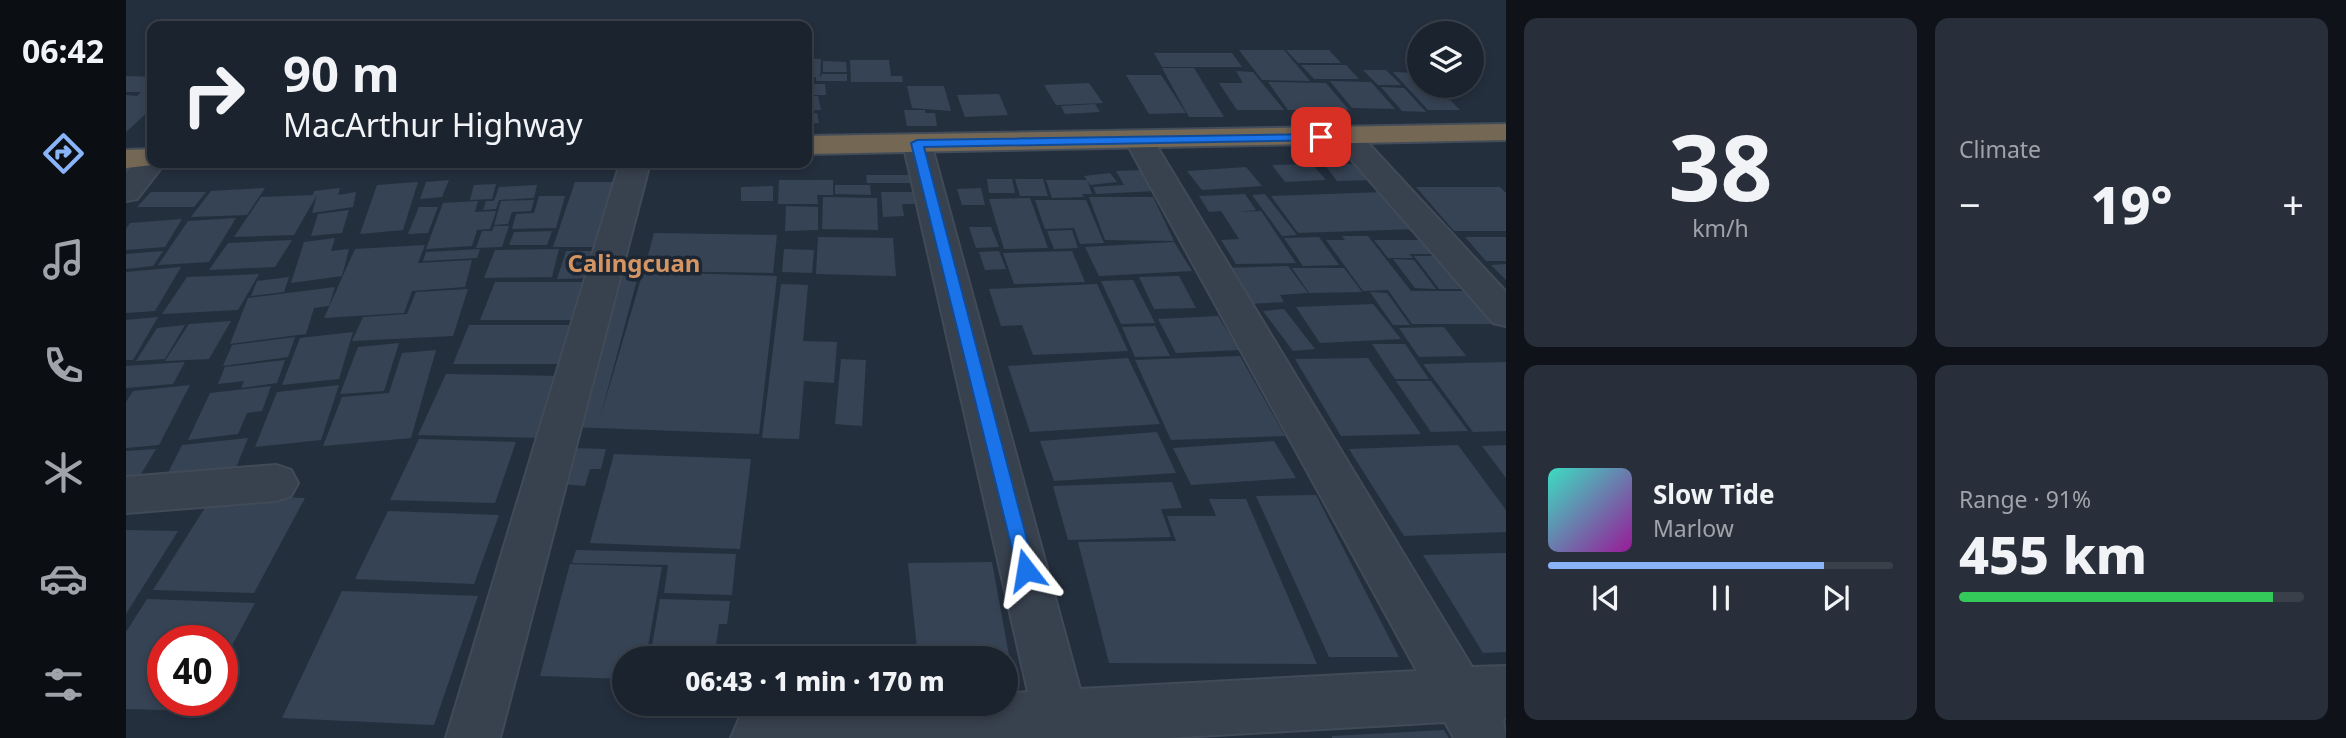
<!DOCTYPE html>
<html lang="en">
<head>
<meta charset="utf-8">
<style>
  body { margin:0; font-family:"Noto Sans",sans-serif; background:#282f3a; color:#f1f3f6; height:100vh; display:flex; flex-direction:column; font-size:26px; white-space:nowrap }
  * { box-sizing:border-box; margin:0 }
  p { font-size:23px; color:#a0a4aa }
  .icon { flex:none; width:38px; height:38px; fill:none; stroke:currentColor; stroke-width:2; stroke-linecap:round; stroke-linejoin:round }
  .map { position:relative; flex:1; overflow:hidden }
  .drawer { display:flex; flex-direction:column; gap:18px; padding:18px; background:#0f1319; width:840px }
  .drawer>* { flex:none }
  .banner { position:absolute; left:21px; top:21px; width:665px; height:147px; border-radius:14px; box-shadow:0 4px 10px #0003,0 0 0 2px #39404a; background:#1b232e; color:#f1f3f6; overflow:hidden }
  .controls { position:absolute; left:1281px; top:21px; display:grid; gap:14px }
  .controls a { display:grid; place-items:center; width:77px; height:77px; border-radius:50%; background:#1b232e; box-shadow:0 4px 10px #0003,0 0 0 2px #39404a; font-size:35px }
  .speed { position:absolute; left:21px; top:625px; display:flex; gap:14px; font-size:35px; font-weight:700; text-align:center }
  .speed>* { display:grid; place-content:center; width:91px; height:91px; border-radius:50%; background:#1b232e; box-shadow:0 4px 10px #0003,0 0 0 2px #39404a; line-height:1 }
  .speed .limit { border:10px solid #d22; background:#fff; color:#111 }
  .pin { position:absolute; display:grid; place-items:center; width:60px; height:60px; color:#fff; margin:-30px; border-radius:14px; box-shadow:0 4px 10px #0006 }
  .me { position:absolute; width:77px; margin:-38px; rotate:346deg; stroke-linejoin:round; filter:drop-shadow(0 0 5px #0008) }
  .turn { display:flex; align-items:center; gap:24px; height:147px; padding:0 21px; font-size:32px }
  .turn .icon { width:91px; height:91px; stroke-width:2.5 }
  .turn b { display:block; font-size:49px; line-height:60px }
  .big { font-size:52px; font-weight:800; line-height:1.1 }
  .drawer .card { flex:1; display:flex; flex-direction:column; justify-content:center; gap:10px; min-width:0; padding:0 24px; border-radius:14px; background:#282f3a }
  .drawer .dial { align-items:center; gap:0 }
  .dial b { font-size:91px; line-height:1 }
  .song { display:flex; align-items:center; gap:21px }
  .cover { width:84px; height:84px; border-radius:10px; background:linear-gradient(135deg,hsl(170 70% 55%),hsl(300 70% 35%)) }
  .played { height:7px; border-radius:4px; background:linear-gradient(90deg,#8ab4f8 80%,#39404a 80%) }
  .keys { display:flex; justify-content:space-around; direction:ltr }
  .heat { display:flex; justify-content:space-between; align-items:center; font-size:38px; direction:ltr }
  .charge { height:10px; border-radius:5px; background:linear-gradient(90deg,#34c759 91%,#39404a 0) }
  .drawer .tiles { flex:1; display:grid; gap:18px; grid-template-columns:repeat(2,1fr) }
  .trip { position:absolute; left:486px; top:646px; width:406px; height:70px; border-radius:35px; background:#1b232e; box-shadow:0 4px 10px #0003,0 0 0 2px #39404a; font-weight:800; line-height:70px; text-align:center }
  main { display:flex; flex:1; min-height:0 }
  .tabs { display:flex; flex-direction:column; width:126px; justify-content:space-around; align-items:center; background:#0b0e12; color:#a0a4aa }
  .tabs .icon { width:49px; height:49px }
  .tabs .selected { color:#8ab4f8 }
  .tabs b { font-size:32px; color:#f1f3f6 }
  .map>svg:first-child { display:block }
</style>
</head>
<body>
<main>
<nav class="tabs">
<b>06:42</b>
<svg class="icon selected" aria-label="directions" viewBox="0 0 24 24"><path d="M12 3l9 9-9 9-9-9zM9 14v-3h6M13 9l2 2-2 2"/></svg>
<svg class="icon" aria-label="music" viewBox="0 0 24 24"><path d="M9 18V5l10-2v13"/><circle cx="6" cy="18" r="3"/><circle cx="16" cy="16" r="3"/></svg>
<svg class="icon" aria-label="phone" viewBox="0 0 24 24"><path d="M5 4h4l2 5-3 2q2 4 5 5l2-3 5 2v4C11 20 4 13 5 4z"/></svg>
<svg class="icon" aria-label="climate" viewBox="0 0 24 24"><path d="M12 3v18M4 7l16 10M4 17L20 7"/></svg>
<svg class="icon" aria-label="car" viewBox="0 0 24 24"><path d="M5 17H2v-5l4-1 3-4h7l3 4 3 1v5h-3M9 17h6M6 11h13"/><circle cx="7" cy="17" r="2"/><circle cx="17" cy="17" r="2"/></svg>
<svg class="icon" aria-label="filters" viewBox="0 0 24 24"><path d="M4 7h16M4 17h16"/><circle cx="9" cy="7" r="2"/><circle cx="15" cy="17" r="2"/></svg>
</nav>
<div class="map">
<svg width="1380" height="738" viewBox="0 0 1380 738">
  <rect width="100%" height="100%" fill="#242f3e"/>
  <g fill="#364354">
    <path d="M1113,50H1158L1184,81L1136,80Z"/>
    <path d="M1160,50H1203L1215,63H1172Z"/>
    <path d="M1028,53H1106L1116,67H1036Z"/>
    <path d="M681,59H695L694,78L696,74H721V81H690V77H681Z"/>
    <path d="M724,60H763L765,76H776L777,82H725Z"/>
    <path d="M697,61L720,62L721,72H697Z"/>
    <path d="M1175,65H1220L1233,79H1188Z"/>
    <path d="M1036,68H1068L1098,117H1063Z"/>
    <path d="M1237,70H1260L1275,85H1252Z"/>
    <path d="M1110,71L1127,72L1158,110H1111L1093,83H1117Z"/>
    <path d="M1267,72L1293,73V86H1310L1334,110H1302Z"/>
    <path d="M1000,75H1035L1060,113L1023,114Z"/>
    <path d="M0,76L26,77V98L22,102H26V108L0,132V95L11,96L15,92H0Z"/>
    <path d="M1204,81L1245,82L1269,109L1226,108Z"/>
    <path d="M1142,82L1200,83L1223,110H1162Z"/>
    <path d="M963,83L977,103L930,105L918,85Z"/>
    <path d="M681,84H699L700,95H681Z"/>
    <path d="M781,86H818L825,111L786,108Z"/>
    <path d="M1255,87L1278,88L1300,112L1276,111Z"/>
    <path d="M873,94L882,115L839,117L831,95Z"/>
    <path d="M681,96H692L695,110H681Z"/>
    <path d="M969,104L974,112L939,114L935,106Z"/>
    <path d="M778,110H799V113H809L811,126H781Z"/>
    <path d="M691,113L693,123L681,124V114Z"/>
    <path d="M1186,164L1200,180L1159,182L1146,165Z"/>
    <path d="M1198,164H1237L1251,180L1211,181Z"/>
    <path d="M1120,167L1136,186L1076,190L1061,171Z"/>
    <path d="M1017,170L1030,191L970,194L967,187L998,185L990,171Z"/>
    <path d="M984,173L991,182L964,185L958,176Z"/>
    <path d="M740,175H783L785,183H741Z"/>
    <path d="M861,179H886L889,193H863Z"/>
    <path d="M889,179H917L922,196H894Z"/>
    <path d="M323,180L316,197L294,199L300,182Z"/>
    <path d="M653,180H707V195H691L692,204H652Z"/>
    <path d="M920,180H961L966,194H956L958,197L926,198Z"/>
    <path d="M292,182L277,230L234,234L251,185Z"/>
    <path d="M449,182H499L481,247H427Z"/>
    <path d="M370,184L366,199L344,200L348,185Z"/>
    <path d="M411,185L408,198L373,200L370,209L357,210L360,201H368L373,187Z"/>
    <path d="M709,185H744L745,195L709,194Z"/>
    <path d="M647,186V201H615V187Z"/>
    <path d="M1290,187H1374L1380,193V231H1328Z"/>
    <path d="M139,188L121,215L65,217L85,191Z"/>
    <path d="M214,188L212,195L230,192L227,207L186,213L191,195L168,235L108,237L135,197L187,195L188,191Z"/>
    <path d="M855,188L859,205H836L831,189Z"/>
    <path d="M25,192H80L68,207H11Z"/>
    <path d="M755,192H791L793,204H776L778,216L757,217Z"/>
    <path d="M1258,192L1291,229L1172,233L1145,196Z"/>
    <path d="M1119,194L1130,210L1112,212L1135,211L1170,263L1110,264L1095,240L1113,239L1095,211L1083,212L1073,196Z"/>
    <path d="M1139,194L1171,235L1156,236L1126,195Z"/>
    <path d="M413,196H439L430,228L386,229L390,214L408,213Z"/>
    <path d="M697,197L751,198L752,230L696,229Z"/>
    <path d="M963,197H1027L1048,241L979,240Z"/>
    <path d="M904,198L922,248L878,249L863,199Z"/>
    <path d="M408,200L405,211L386,212L382,224L368,225L375,201Z"/>
    <path d="M909,200H960L978,243L954,244L948,228L919,229Z"/>
    <path d="M352,201L349,212L370,211L364,229L351,230L346,246L300,249L317,203Z"/>
    <path d="M660,206L692,207V230L659,231Z"/>
    <path d="M293,207H312L302,233L282,234Z"/>
    <path d="M223,210L216,233L185,236L192,214Z"/>
    <path d="M110,218L83,262L32,265L62,221Z"/>
    <path d="M56,219L39,247L0,250V229L4,223Z"/>
    <path d="M368,226H383L376,247L350,248L356,231H366Z"/>
    <path d="M843,227H865L873,247L850,248Z"/>
    <path d="M946,230L952,248L928,249L921,231Z"/>
    <path d="M426,231L421,245H383L388,232Z"/>
    <path d="M528,233L651,235L647,273L518,271Z"/>
    <path d="M1216,236H1242L1285,291H1339L1366,324H1286L1262,290L1237,291L1200,240H1219Z"/>
    <path d="M692,237L767,238L770,276L690,274Z"/>
    <path d="M1193,237L1213,265L1177,266L1158,238Z"/>
    <path d="M1339,237H1380V261H1360Z"/>
    <path d="M209,238L205,251L223,249L216,276L165,283L178,242Z"/>
    <path d="M166,240L149,267L83,270L102,243Z"/>
    <path d="M1248,240H1294L1305,254H1283L1287,258H1262Z"/>
    <path d="M1048,242L1066,271L973,276L959,247Z"/>
    <path d="M299,245L292,263L346,260L339,287L286,291L278,313L198,318L229,249Z"/>
    <path d="M354,249L351,258L297,261L300,252Z"/>
    <path d="M433,249L426,277L358,278L369,250Z"/>
    <path d="M658,249L688,250L686,273L656,272Z"/>
    <path d="M37,251L27,266L0,269V254Z"/>
    <path d="M440,251H478L470,278L431,279Z"/>
    <path d="M873,251L880,269L859,270L853,252Z"/>
    <path d="M946,251L959,282L888,284L877,253Z"/>
    <path d="M1288,256H1318L1345,289H1313Z"/>
    <path d="M1267,259L1288,260L1310,289L1289,288Z"/>
    <path d="M1380,264V280L1365,265Z"/>
    <path d="M1162,266L1182,293L1154,295L1158,302L1121,304L1098,268Z"/>
    <path d="M55,267L29,311L0,313V272Z"/>
    <path d="M1166,268H1218L1236,292L1183,293Z"/>
    <path d="M517,272L651,276L633,434L443,427L490,276H512L474,418Z"/>
    <path d="M133,274L112,310L36,314L61,277Z"/>
    <path d="M1053,276L1070,308L1028,309L1013,277Z"/>
    <path d="M163,277L158,292L125,296L131,281Z"/>
    <path d="M1007,280L1029,323L995,324L975,281Z"/>
    <path d="M369,282H463L452,320H354Z"/>
    <path d="M655,284L682,285L677,341L711,342L708,383L678,381L673,439L636,438Z"/>
    <path d="M971,284L1002,351L907,355L896,325L875,326L863,289Z"/>
    <path d="M209,287L203,306L188,308L180,334L104,344L122,298Z"/>
    <path d="M342,289L327,336L226,341L237,317L281,314L290,292Z"/>
    <path d="M1244,292L1261,293L1284,325H1267Z"/>
    <path d="M1247,304L1275,339L1194,343L1170,307Z"/>
    <path d="M1158,309L1189,349L1167,351L1137,311Z"/>
    <path d="M1092,316L1113,350L1050,353L1032,319Z"/>
    <path d="M32,317L7,360H0V320Z"/>
    <path d="M105,321L83,359L39,361L63,324Z"/>
    <path d="M59,325L39,359L10,361L31,328Z"/>
    <path d="M343,325H448L438,364H327Z"/>
    <path d="M1029,326L1044,356L1009,357L996,327Z"/>
    <path d="M1318,327L1340,356L1293,357L1273,328Z"/>
    <path d="M227,332L213,379L156,385L174,338Z"/>
    <path d="M169,337L162,357L97,366L106,345Z"/>
    <path d="M273,343L258,391L214,394L232,347Z"/>
    <path d="M1246,344H1279L1303,379H1269Z"/>
    <path d="M310,350L285,438L197,446L216,397L263,393L276,353Z"/>
    <path d="M1114,356L1159,436L1045,440L1009,360Z"/>
    <path d="M1002,358L1034,424L904,432L882,366Z"/>
    <path d="M1242,358L1295,434L1215,436L1169,359Z"/>
    <path d="M715,359L740,360L736,426L709,424Z"/>
    <path d="M159,360L151,383L115,388L118,381L92,384L99,367Z"/>
    <path d="M59,362L47,384L0,388V366Z"/>
    <path d="M1380,362V431L1347,432L1297,364Z"/>
    <path d="M320,374L436,376L416,438L292,435Z"/>
    <path d="M1270,381H1305L1342,431L1305,432Z"/>
    <path d="M64,385L33,445L0,448V402L7,391Z"/>
    <path d="M213,385L195,440L129,447L151,392Z"/>
    <path d="M145,386L136,411L121,413L112,434L62,440L84,393Z"/>
    <path d="M1031,432L1050,473L928,481L914,441Z"/>
    <path d="M122,438L109,470L40,477L56,445Z"/>
    <path d="M293,439L390,442L369,503L264,500Z"/>
    <path d="M1148,441L1170,478L1065,485L1047,448Z"/>
    <path d="M1332,445L1380,510V532L1278,536L1223,449Z"/>
    <path d="M1380,445V478L1356,446Z"/>
    <path d="M445,448L480,449L475,469H464L459,486L433,484Z"/>
    <path d="M30,449L9,484H0V451Z"/>
    <path d="M488,454L625,459L614,549L464,543Z"/>
    <path d="M1046,482L1056,508L1035,509L1045,537L942,540L927,486Z"/>
    <path d="M87,495L179,498L128,593L27,590Z"/>
    <path d="M1190,495L1273,657H1203L1130,496Z"/>
    <path d="M1083,499H1120L1191,664L983,663L952,542L1050,541L1041,516H1090Z"/>
    <path d="M262,511L373,515L348,584L229,579Z"/>
    <path d="M0,530L52,531L0,614Z"/>
    <path d="M450,550L610,554L606,595L538,593L542,565L446,563Z"/>
    <path d="M1380,553V652L1357,653L1297,555Z"/>
    <path d="M866,562L889,688H880V658H792L782,563Z"/>
    <path d="M444,564L536,567L520,658H499V679L414,676Z"/>
    <path d="M216,591L352,596L308,725L156,718Z"/>
    <path d="M21,599L129,603L96,664V640H37V700H77L71,711L0,709V632Z"/>
    <path d="M534,599L604,601L601,624H593L590,645L615,646L614,658H524Z"/>
    <path d="M1318,730L1323,738H1206V736Z"/>
  </g>
  <g fill="none" stroke-linecap="round" stroke-linejoin="round">
    <g stroke="#414a57" stroke-width="4">
      <g id="minor">
        <path d="M1221,129L1231,131L1380,292V326L1367,323L1211,143L1207,137L1211,131Z"/>
        <path d="M1013,131L1023,134L1027,140L1346,667L1380,666V718L1377,719L1380,738H1328L1319,722L1038,738H605L613,719L632,711L737,704H880V694L902,692L777,143L781,137L791,134L801,137L805,143L954,689L1291,671L999,140L1003,134Z"/>
        <path d="M26,152V163H39L11,199L0,201V173L16,155Z"/>
        <path d="M494,163H524L374,738H320Z"/>
        <path d="M150,465L165,470L172,483L165,496L150,501L0,513V477Z"/>
      </g>
    </g>
    <g stroke="#434c59" stroke-width="4">
      <g id="highway">
        <path d="M1380,124V140L681,154V136Z"/>
        <path d="M26,149V163L36,164L0,168V150Z"/>
      </g>
    </g>
    <use href="#minor" fill="#38414e" fill-rule="evenodd"/>
    <use href="#highway" fill="#746855" fill-rule="evenodd"/>
  </g>
  <path fill="#1a73e8" stroke="#114b97" stroke-width="2" d="M1195,134L1200,135V140L798,147L909,570L907,577L900,579L893,577L785,143L791,140Z"/>
  <g text-anchor="middle" stroke-width="7" stroke-linejoin="round" paint-order="stroke">
    <g font-size="24" font-weight="bold" fill="#d59563" stroke="#1d2633">
      <text x="508" y="272">Calingcuan</text>
    </g>
  </g>
</svg>
<div class="controls">
<a><svg class="icon" aria-label="layers" viewBox="0 0 24 24"><path d="M12 4l9 5-9 5-9-5zM3 14l9 5 9-5"/></svg></a>
</div>
<div class="speed"><div class="limit">40</div></div>
<div class="pin" style="left:1195px;top:137px;background:#d93025"><svg class="icon" aria-label="arrive" viewBox="0 0 24 24"><path d="M6 21V4h12l-3 4 3 4H6"/></svg></div>
<svg class="me" style="left:900px;top:570px" viewBox="-20 -20 40 40"><path d="M0-17L14 15 0 8-14 15z" fill="#1a73e8" stroke="#fff" stroke-width="4"/></svg>
<div class="trip">06:43 · 1 min · 170 m</div>
<div class="banner">
<div class="turn"><svg class="icon" aria-label="right" viewBox="0 0 24 24"><path d="M7 20v-9h11M14 6l5 5-5 5"/></svg><div><b>90 m</b>MacArthur Highway</div></div>
</div>
</div>
<section class="drawer">
<div class="tiles">
<div class="card dial"><b>38</b><p>km/h</p></div>
<div class="card"><p>Climate</p>
<div class="heat"><a>−</a><b class="big">19°</b><a>+</a></div>
</div>
<div class="card">
<div class="song"><i class="cover"></i><div><b>Slow Tide</b><p>Marlow</p></div></div>
<div class="played"></div>
<div class="keys"><svg class="icon" aria-label="previous" viewBox="0 0 24 24"><path d="M18 5L8 12l10 7zM5 5v14"/></svg><svg class="icon" aria-label="pause" viewBox="0 0 24 24"><path d="M8 5v14M16 5v14"/></svg><svg class="icon" aria-label="next" viewBox="0 0 24 24"><path d="M6 5l10 7-10 7zM19 5v14"/></svg></div>
</div>
<div class="card"><p>Range · 91%</p><b class="big">455 km</b><div class="charge"></div></div>
</div>
</section>
</main>
</body>
</html>
